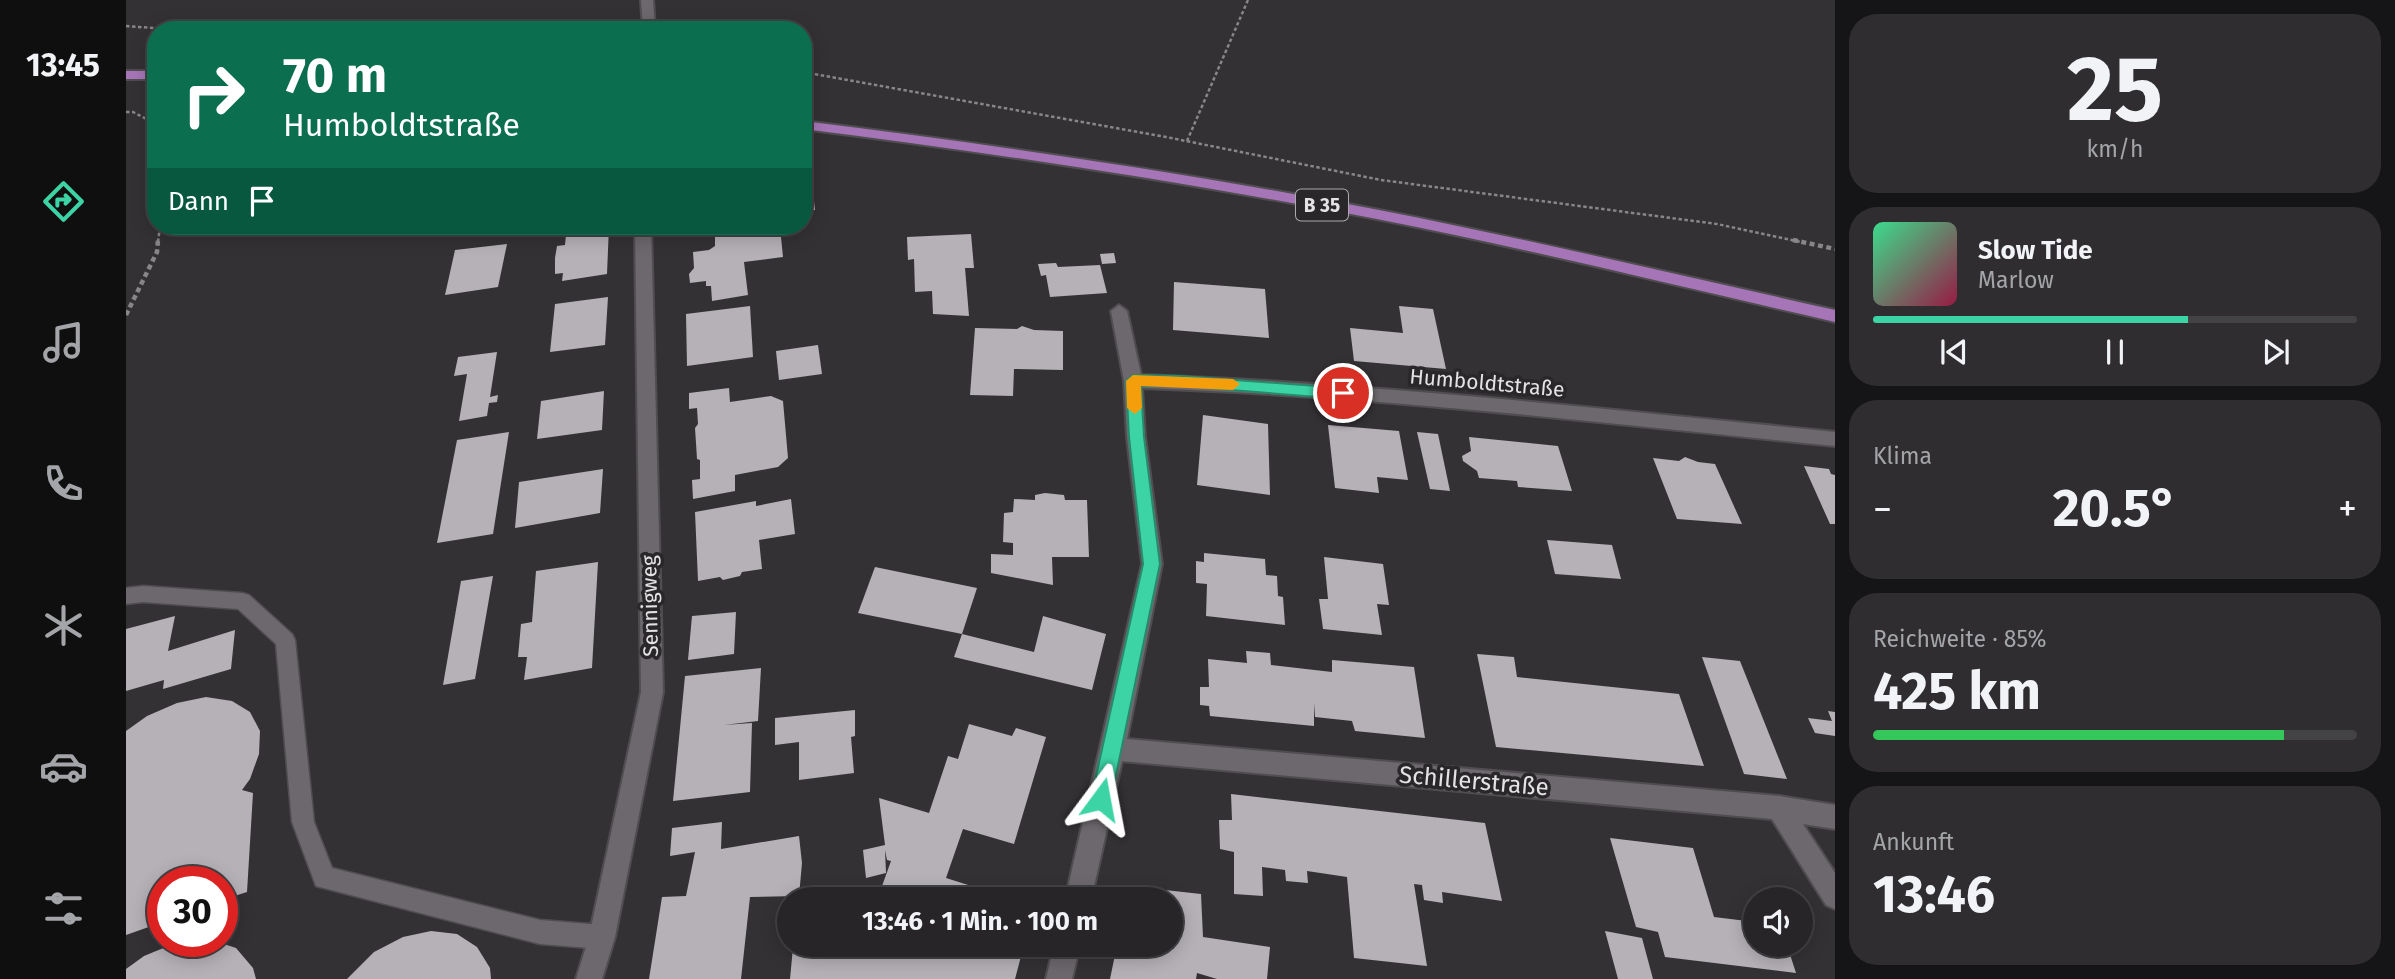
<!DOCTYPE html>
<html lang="de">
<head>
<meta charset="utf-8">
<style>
  body { margin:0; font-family:"Fira Sans",sans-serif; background:#2f2d30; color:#f1f3f6; height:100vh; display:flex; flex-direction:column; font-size:26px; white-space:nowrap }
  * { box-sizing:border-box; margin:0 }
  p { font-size:23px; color:#a4a5a8 }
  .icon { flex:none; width:38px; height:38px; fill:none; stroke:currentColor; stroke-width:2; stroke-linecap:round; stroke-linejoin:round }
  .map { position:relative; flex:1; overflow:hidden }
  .details { display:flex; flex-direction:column; gap:14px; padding:14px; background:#151416; width:560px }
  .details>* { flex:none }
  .banner { position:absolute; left:21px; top:21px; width:665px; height:214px; border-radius:28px; box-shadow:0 4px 18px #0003,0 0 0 2px #434245; background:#0b6e4f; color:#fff; overflow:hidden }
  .controls { position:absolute; left:1617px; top:887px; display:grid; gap:14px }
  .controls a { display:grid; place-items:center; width:70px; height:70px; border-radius:50%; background:#272528; box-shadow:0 4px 18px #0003,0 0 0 2px #434245; font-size:35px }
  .speed { position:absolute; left:21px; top:866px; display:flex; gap:14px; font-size:35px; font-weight:700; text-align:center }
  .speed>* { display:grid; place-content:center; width:91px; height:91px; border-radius:50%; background:#272528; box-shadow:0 4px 18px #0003,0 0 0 2px #434245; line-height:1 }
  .speed .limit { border:10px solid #d22; background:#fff; color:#111 }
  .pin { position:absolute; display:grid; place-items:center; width:60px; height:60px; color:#fff; margin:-30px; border:4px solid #fff; border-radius:50%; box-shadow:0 2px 7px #0007 }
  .me { position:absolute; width:77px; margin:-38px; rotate:13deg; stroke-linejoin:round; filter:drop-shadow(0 0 5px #0008) }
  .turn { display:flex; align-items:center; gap:24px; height:147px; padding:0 21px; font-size:32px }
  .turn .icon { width:91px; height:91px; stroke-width:2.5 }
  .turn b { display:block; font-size:49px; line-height:60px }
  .then { display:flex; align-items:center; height:66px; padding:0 21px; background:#0003; gap:14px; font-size:26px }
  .big { font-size:52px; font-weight:700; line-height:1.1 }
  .details .card { flex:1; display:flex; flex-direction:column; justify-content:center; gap:10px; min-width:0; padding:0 24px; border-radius:28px; background:#2f2d30 }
  .details .dial { align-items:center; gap:0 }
  .dial b { font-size:91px; line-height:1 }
  .song { display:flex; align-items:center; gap:21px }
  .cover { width:84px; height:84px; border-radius:10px; background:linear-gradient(135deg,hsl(150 70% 55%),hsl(340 70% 35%)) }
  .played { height:7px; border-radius:4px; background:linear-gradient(90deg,#3cd4a4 65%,#434245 65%) }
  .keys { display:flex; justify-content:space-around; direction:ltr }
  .heat { display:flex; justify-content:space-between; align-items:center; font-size:38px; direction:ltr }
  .charge { height:10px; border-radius:5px; background:linear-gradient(90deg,#34c759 85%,#434245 0) }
  .trip { position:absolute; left:651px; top:887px; width:406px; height:70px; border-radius:35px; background:#272528; box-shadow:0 4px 18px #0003,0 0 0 2px #434245; font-weight:700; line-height:70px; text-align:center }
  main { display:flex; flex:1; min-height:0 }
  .dock { display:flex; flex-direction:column; width:126px; justify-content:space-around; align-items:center; background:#100f10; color:#a4a5a8 }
  .dock .icon { width:49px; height:49px }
  .dock .active { color:#3cd4a4 }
  .dock b { font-size:32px; color:#f1f3f6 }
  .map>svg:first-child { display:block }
</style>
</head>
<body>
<main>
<nav class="dock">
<b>13:45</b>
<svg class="icon active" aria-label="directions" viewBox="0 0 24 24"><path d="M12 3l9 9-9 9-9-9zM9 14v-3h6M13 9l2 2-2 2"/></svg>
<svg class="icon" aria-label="music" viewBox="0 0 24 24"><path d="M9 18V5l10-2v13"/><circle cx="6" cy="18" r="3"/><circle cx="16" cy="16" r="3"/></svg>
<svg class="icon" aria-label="phone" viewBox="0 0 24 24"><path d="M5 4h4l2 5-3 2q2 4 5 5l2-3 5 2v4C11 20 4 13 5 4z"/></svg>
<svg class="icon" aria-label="climate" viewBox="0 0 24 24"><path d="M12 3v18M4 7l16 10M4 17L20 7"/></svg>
<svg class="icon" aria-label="car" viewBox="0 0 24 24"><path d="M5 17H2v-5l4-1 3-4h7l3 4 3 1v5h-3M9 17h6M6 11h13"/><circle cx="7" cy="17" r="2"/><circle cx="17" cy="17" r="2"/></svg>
<svg class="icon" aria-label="filters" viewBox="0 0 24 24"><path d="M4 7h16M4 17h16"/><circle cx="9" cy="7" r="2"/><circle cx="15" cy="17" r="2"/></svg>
</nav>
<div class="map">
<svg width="1709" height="979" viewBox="0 0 1709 979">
  <rect width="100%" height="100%" fill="#343135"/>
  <g fill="#b5b1b7">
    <path d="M686,185L689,210L677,211V186Z"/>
    <path d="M420,226H483L481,274L436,281L437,273L429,274V258L431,246L439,245L440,235L419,237Z"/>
    <path d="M654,227L657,257L618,262L622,295L586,301L585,286H580V281L564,283L563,274L568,268L567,252L583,250L589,246V236Z"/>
    <path d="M845,234L848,268H839L843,316L807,314L806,291L789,292L788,259L782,260L781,237Z"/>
    <path d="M381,244L372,287L319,295L329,250Z"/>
    <path d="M988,253L990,263L976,264L974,254Z"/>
    <path d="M930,263L932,267L974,265L981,293L924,297L920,275L915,276L912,264Z"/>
    <path d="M1048,282L1139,289L1143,338L1047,330Z"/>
    <path d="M482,297L479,345L424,352L429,304Z"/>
    <path d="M624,306L627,357L561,366L560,314Z"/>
    <path d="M1273,306L1307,309L1320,369L1228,361L1224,328L1277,333Z"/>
    <path d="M896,326L908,330L937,331V370L888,369L887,396L844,395L849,328L891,329Z"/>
    <path d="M692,345L696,374L653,380L650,351Z"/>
    <path d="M371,352L364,397L372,395L371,402L363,403L361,416L333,421L341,374L328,376L332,357Z"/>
    <path d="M603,388L604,402L645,396L657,401L662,458L652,467L609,475V491L567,499L566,480L574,479V460L571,459L570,443L569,428L572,424L571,408L563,409V393Z"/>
    <path d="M478,391L476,430L411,439L415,401Z"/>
    <path d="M1077,415L1142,424L1144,495L1071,485Z"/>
    <path d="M1202,425L1273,431L1282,480L1251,477L1253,493L1209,488Z"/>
    <path d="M383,432L367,534L311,543L331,440Z"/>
    <path d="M1291,432L1312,434L1324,491L1304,489Z"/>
    <path d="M1343,437L1432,446L1446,491L1392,487L1391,481L1353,478L1351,471L1337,461L1336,456L1345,451Z"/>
    <path d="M1559,457L1572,462L1589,464L1616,524L1551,519L1527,458L1553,461Z"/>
    <path d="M1678,466L1703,469L1705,474L1709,475V524H1704Z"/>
    <path d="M477,469L474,513L389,528L393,482Z"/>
    <path d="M919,493L938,495L939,500H961L963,557H926L927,585L865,573V554L887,555V543L877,542L878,513L887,512L888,499L909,500V495Z"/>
    <path d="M665,499L669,534L633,540L636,569L616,572L614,576L597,580L594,577L572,581L569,512L630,501V506Z"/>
    <path d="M1421,540L1486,545L1495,579L1429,574Z"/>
    <path d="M1078,553L1139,559L1140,575L1151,576L1152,596L1157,597L1159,625L1080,616L1081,584L1070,583V561L1078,562Z"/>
    <path d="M1198,557L1257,564L1263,605L1251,604L1256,635L1197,629L1193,599H1202Z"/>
    <path d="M472,562L466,668L398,680L401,657H392L395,624L406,622L410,571Z"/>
    <path d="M749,567L851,588L836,634L732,613Z"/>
    <path d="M367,576L349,679L317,685L335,581Z"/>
    <path d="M610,612L608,654L562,660L566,616Z"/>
    <path d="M49,616L42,651L109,630L105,669L37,689L38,680L0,691V629Z"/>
    <path d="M917,616L980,634L966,690L828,657L836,634L908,652Z"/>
    <path d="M1120,651L1144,653L1145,665L1206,672V660L1288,667L1299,738L1229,731L1226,721L1189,717L1188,703V726L1084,716L1083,706L1074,705V687H1083L1082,659L1121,663Z"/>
    <path d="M1351,654L1388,657L1391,677L1553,694L1578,766L1370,747Z"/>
    <path d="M1576,657L1614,661L1661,779L1618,774Z"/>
    <path d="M635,668L632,721L598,725L626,723L624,792L547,801L559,676Z"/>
    <path d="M80,697L106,701L124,712L134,731L133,754L124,779L116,790L127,793L121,892L96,900V882H37V922L0,935V731L21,716L51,703Z"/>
    <path d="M729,710V736L725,737L728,773L673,780V742L649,745V718Z"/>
    <path d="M1702,711L1709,712V736L1689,733L1682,718L1706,721Z"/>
    <path d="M843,724L886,736L890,728L920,737L888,844L837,829L820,878L890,900H751L765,861L761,860L759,850L760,873L740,878L737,850L759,845L753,798L803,813L822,756L832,759Z"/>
    <path d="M1105,794L1359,823L1376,901L1316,892L1317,903L1298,900L1296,885L1288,884L1301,966L1228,958L1221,877L1181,871L1182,883L1160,881L1159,870L1136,867L1137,896L1108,894V852L1094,849L1093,820H1106Z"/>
    <path d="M596,822L595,849L673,836L676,863L673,896L624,897L615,979H523L536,897L560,896L569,852L544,856L546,828Z"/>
    <path d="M1484,838L1567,848L1588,917L1629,922V945H1661L1670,973L1539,957L1532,932L1510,927Z"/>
    <path d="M1021,888L1075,894L1077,937L1144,947L1141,979H1091L1071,973L1070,979H984L991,945H1045V900H1021Z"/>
    <path d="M305,931L331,934L351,947L364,968L365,979H221L248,952L277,937Z"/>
    <path d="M1479,931L1516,938L1527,979H1492Z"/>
    <path d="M52,942H92L110,948L127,968L130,979H0V969L18,956Z"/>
    <path d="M704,945H898L889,979H664L667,947Z"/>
  </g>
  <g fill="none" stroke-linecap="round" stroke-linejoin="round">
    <g stroke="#504d51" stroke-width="3">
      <path id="service" d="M17,586L116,593L123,595L166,634L169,640L188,822L206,868L414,920L476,925L484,929L488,937L484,945L476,949L414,944L190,886L166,822L150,644L112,609L17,602L0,604V588Z"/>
    </g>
    <g stroke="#504d51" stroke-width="4">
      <g id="minor">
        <path d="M515,0H527L529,30H517Z"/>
        <path d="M509,226H525L537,692L489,937L476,979H450L463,937L515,692Z"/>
        <path d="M993,305L1001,311L1015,375C1247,383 1478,409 1709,432V446C1479,423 1248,396 1016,388L1019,437L1036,564L1001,739L1653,796L1709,805V829L1677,824L1709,873V909L1700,905L1646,819L996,761L965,900H939L1016,564L1001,437L998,381L985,311Z"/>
        <path d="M928,945H954L946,979H920Z"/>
      </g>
    </g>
    <g stroke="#504d51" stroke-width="4">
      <g id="primary">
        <rect x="0" y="71" width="30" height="8"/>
        <path d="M677,121C870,145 1063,173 1253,210C1406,240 1557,276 1709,310V322C1556,287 1404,249 1251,219C1061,182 869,153 677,129Z"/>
      </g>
    </g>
    <g stroke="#888689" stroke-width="2.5" stroke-dasharray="3.5 2.5" stroke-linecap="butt">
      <path d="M0,26L53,30"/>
      <path d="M677,72L1040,137L1255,180L1591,224L1675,242"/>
      <path d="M0,112H7L30,124"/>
      <path d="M1061,141L1122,0"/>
      <path d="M32,242L34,226"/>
    </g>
    <g stroke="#888689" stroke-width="4.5" stroke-dasharray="5 3.5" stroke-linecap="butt">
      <path d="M1667,240L1709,249"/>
      <path d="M0,315L31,252L32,240"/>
    </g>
    <use href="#service" fill="#6c686d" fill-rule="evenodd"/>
    <use href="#minor" fill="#6c686d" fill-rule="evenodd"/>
    <use href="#primary" fill="#a675b7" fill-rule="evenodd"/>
  </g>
  <path fill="#3cd4a4" stroke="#278a6b" stroke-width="2" d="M1007,375L1055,376L1217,388L1225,393L1217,399L1055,386H1015L1018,437L1034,564L985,799L982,806L975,809L968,806L965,799L1017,564L1003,437L1000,381Z"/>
  <path fill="#f59e0b" d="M1007,375L1107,379L1114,384L1107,390L1015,386L1016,408L1009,414L1001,408L1000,381Z"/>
  <g text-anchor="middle" stroke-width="7" stroke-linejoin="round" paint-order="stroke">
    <rect fill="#2a272b" stroke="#acaaad" stroke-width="2" x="1170" y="189.5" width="52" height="31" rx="5"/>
    <g font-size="19" font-weight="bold" fill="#e4e2e5">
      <text x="1196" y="212">B 35</text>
    </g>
    <g font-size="21" fill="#e4e2e5" stroke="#2a272b">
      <text transform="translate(1361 383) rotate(5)" y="7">Humboldtstraße</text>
      <text transform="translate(524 606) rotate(-91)" y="7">Sennigweg</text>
    </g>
    <g font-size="24" fill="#e4e2e5" stroke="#2a272b">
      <text transform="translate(1348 781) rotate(5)" y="8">Schillerstraße</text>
    </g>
  </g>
</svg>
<div class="controls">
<a><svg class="icon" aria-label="sound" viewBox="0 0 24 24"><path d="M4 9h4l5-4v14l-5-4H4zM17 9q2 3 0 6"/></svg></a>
</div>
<div class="speed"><div class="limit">30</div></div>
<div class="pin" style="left:1217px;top:393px;background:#d93025"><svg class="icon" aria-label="arrive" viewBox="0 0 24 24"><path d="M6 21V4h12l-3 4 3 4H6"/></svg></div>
<svg class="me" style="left:975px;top:799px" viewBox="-20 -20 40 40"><path d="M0-17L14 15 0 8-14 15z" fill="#3cd4a4" stroke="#fff" stroke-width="4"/></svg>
<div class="trip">13:46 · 1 Min. · 100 m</div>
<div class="banner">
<div class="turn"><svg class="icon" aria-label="right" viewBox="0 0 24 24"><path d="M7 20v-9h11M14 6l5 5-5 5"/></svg><div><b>70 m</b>Humboldtstraße</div></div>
<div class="then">Dann<svg class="icon" aria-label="arrive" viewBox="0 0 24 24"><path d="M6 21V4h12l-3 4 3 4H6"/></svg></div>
</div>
</div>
<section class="details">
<div class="card dial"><b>25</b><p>km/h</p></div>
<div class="card">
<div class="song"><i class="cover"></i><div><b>Slow Tide</b><p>Marlow</p></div></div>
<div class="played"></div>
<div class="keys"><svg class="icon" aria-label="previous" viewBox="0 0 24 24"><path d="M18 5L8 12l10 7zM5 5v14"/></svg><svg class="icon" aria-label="pause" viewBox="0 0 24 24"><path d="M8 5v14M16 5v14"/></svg><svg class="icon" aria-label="next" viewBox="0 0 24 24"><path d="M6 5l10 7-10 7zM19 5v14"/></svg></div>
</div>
<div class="card"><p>Klima</p>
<div class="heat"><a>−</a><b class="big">20.5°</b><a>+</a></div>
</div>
<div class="card"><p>Reichweite · 85%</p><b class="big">425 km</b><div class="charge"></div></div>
<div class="card"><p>Ankunft</p><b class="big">13:46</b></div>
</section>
</main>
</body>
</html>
